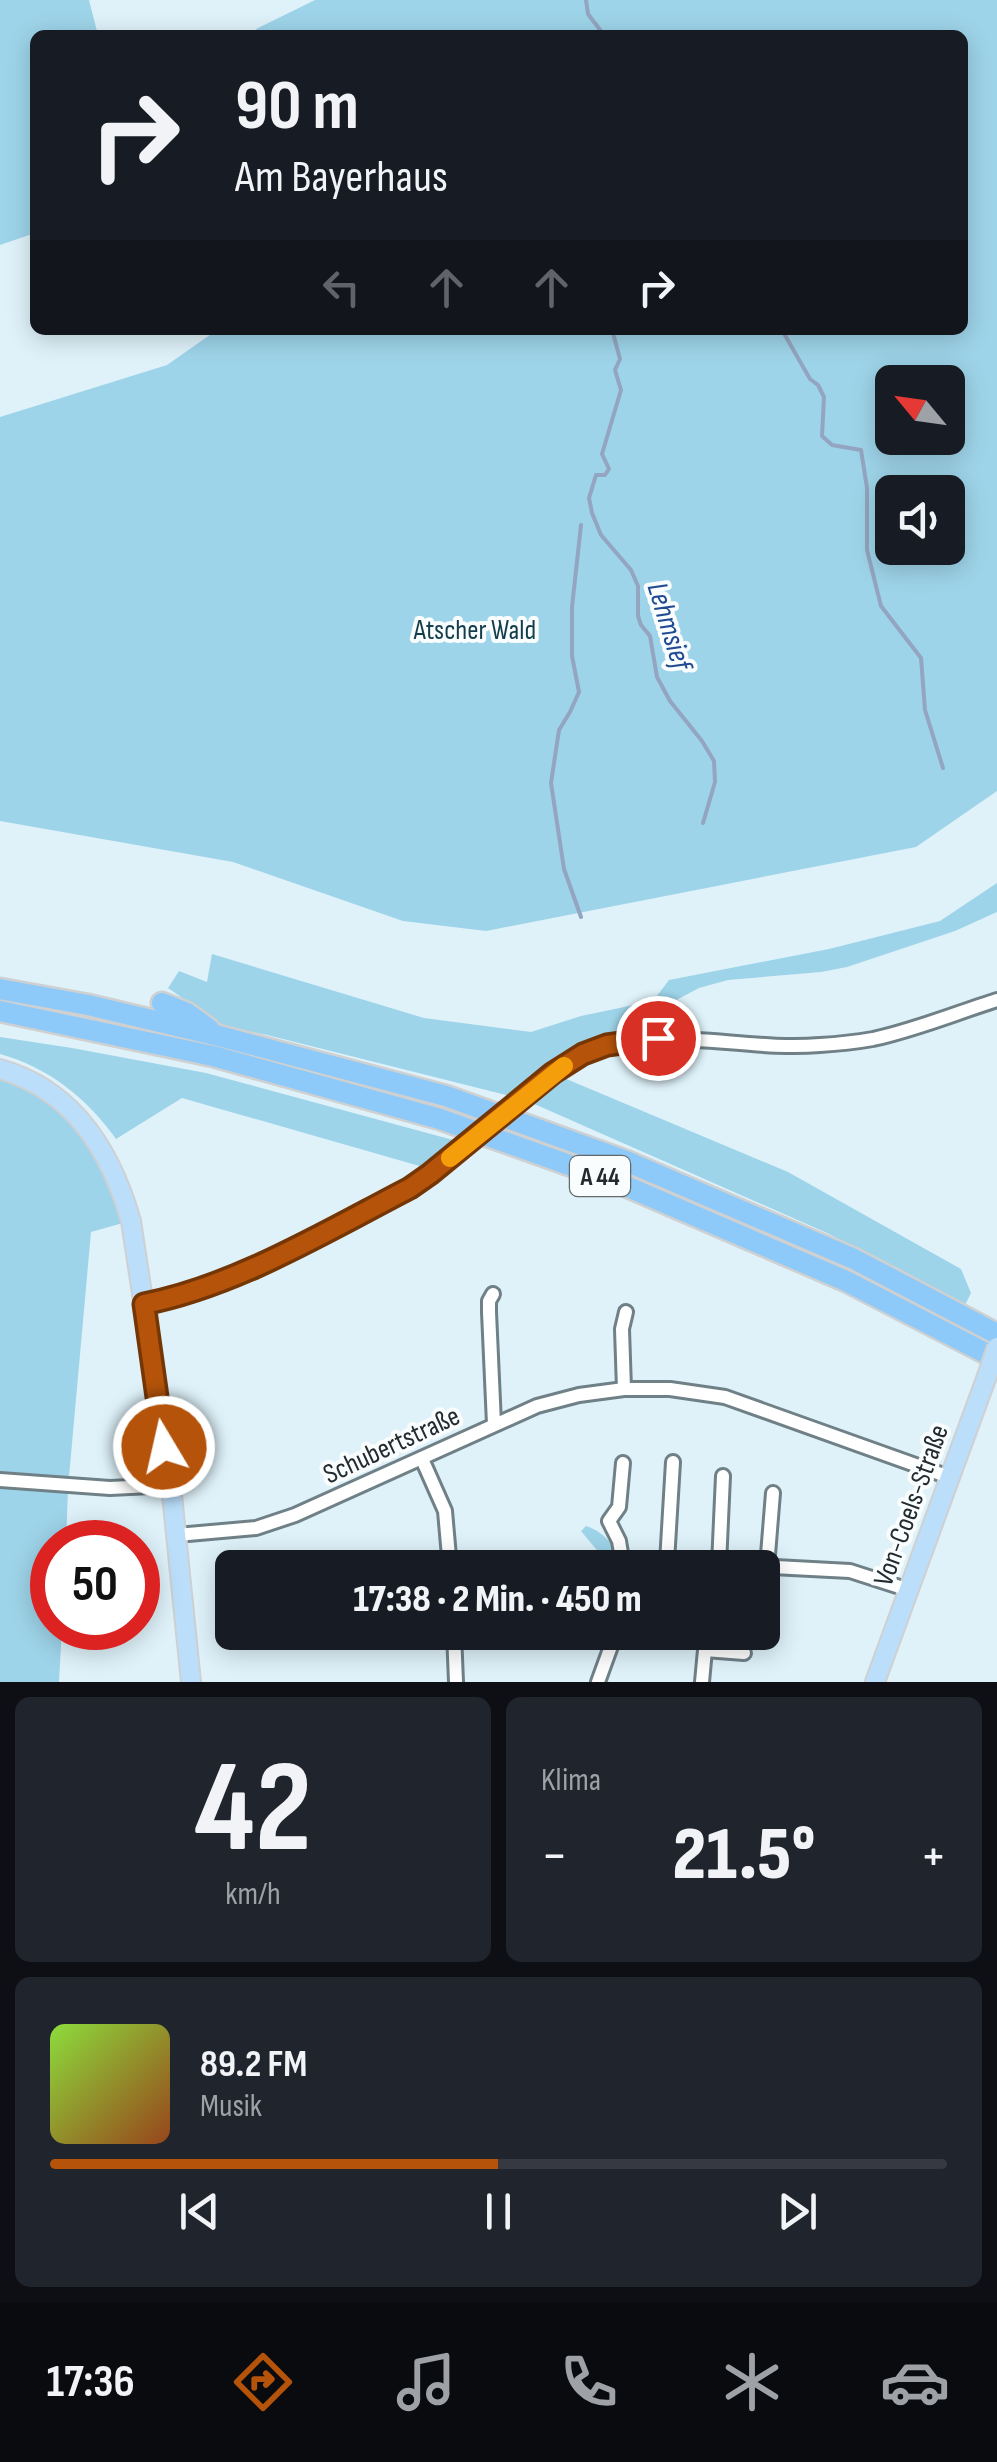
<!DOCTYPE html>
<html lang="de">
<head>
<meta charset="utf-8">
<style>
  body { margin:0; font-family:"Sofia Sans Condensed",sans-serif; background:#20242c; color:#f1f3f6; height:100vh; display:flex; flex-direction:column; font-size:38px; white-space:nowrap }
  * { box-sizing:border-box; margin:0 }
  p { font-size:32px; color:#9ea1a6 }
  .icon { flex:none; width:55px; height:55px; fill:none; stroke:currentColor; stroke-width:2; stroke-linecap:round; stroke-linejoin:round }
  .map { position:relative; height:1682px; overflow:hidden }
  .panel { display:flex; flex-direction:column; gap:15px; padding:15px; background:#0d0f14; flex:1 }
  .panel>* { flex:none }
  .top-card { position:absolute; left:30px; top:30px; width:938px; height:305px; border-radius:15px; box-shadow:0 5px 25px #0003; background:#171b24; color:#f1f3f6; overflow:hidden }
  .needle { width:65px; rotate:299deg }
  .fabs { position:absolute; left:875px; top:365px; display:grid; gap:20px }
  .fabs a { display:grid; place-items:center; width:90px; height:90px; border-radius:15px; background:#171b24; box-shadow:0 5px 25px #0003; font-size:50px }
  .speed { position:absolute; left:30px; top:1520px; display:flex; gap:20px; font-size:50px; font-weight:700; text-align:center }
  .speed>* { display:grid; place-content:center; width:130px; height:130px; border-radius:50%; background:#171b24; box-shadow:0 5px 25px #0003; line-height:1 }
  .speed .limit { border:15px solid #d22; background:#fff; color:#111 }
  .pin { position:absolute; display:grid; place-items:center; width:85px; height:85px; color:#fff; margin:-42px; border:5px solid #fff; border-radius:50%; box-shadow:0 2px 10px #0007 }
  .me { position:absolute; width:110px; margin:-55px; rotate:351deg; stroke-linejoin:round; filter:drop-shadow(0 0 8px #0008) }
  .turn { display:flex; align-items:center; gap:35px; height:210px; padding:0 40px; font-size:45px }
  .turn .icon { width:130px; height:130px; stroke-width:2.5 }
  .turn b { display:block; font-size:70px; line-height:85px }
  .lanes { display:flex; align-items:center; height:95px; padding:0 40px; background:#0003; justify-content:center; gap:50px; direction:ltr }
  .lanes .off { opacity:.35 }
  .big { font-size:75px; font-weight:800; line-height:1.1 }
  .panel .card { flex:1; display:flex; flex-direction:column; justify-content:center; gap:15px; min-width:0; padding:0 35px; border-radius:15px; background:#20242c }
  .panel .dial { align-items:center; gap:0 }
  .dial b { font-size:130px; line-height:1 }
  .song { display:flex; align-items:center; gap:30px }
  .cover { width:120px; height:120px; border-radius:15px; background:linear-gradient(135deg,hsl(90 70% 55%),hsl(20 70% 35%)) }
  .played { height:10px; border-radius:5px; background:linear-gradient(90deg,#b45309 50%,#363941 50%) }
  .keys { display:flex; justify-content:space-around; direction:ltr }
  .heat { display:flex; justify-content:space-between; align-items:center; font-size:55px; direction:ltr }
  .panel .tiles { flex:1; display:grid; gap:15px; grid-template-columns:1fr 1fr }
  .card:last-child { grid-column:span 2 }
  .trip { position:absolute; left:215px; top:1550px; width:565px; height:100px; border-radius:15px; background:#171b24; box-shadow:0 5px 25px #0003; font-weight:800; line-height:100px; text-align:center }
  .dock { display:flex; height:160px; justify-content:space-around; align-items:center; background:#090b0e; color:#9ea1a6 }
  .dock .icon { width:70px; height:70px }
  .dock .current { color:#b45309 }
  .dock b { font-size:45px; color:#f1f3f6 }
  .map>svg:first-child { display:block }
</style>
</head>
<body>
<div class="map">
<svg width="997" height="1682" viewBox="0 0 997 1682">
  <rect width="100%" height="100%" fill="#dff2fa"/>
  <g fill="#9ed4e9" fill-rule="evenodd">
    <path d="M0,0H89L98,35H35V233L0,245Z"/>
    <path d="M315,0H997V791L916,847L486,931L403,921L233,862L0,821V417L167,365L217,330H962V35H258L256,29ZM892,382H948V438H892ZM892,492H948V548H892Z"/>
    <path d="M997,883V912L955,931L847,967L821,972L728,980L699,988L667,1005V1025L602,1034L577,1045L510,1096L267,1035L223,1026L168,988L179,971L207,982L212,954L424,1018L531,1032L581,1016L653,1001L669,980L829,949L940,921Z"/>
    <path d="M0,1037L72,1048L206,1073L453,1140L423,1167L182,1098L116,1139C88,1099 48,1067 0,1054Z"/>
    <path d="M0,1078C69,1096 105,1159 123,1223L91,1232L69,1477L0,1473Z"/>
    <path d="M564,1078L788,1172L961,1269L971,1293L965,1305L827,1233L532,1103Z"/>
    <path d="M0,1483L68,1490L66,1542H52V1628H62L59,1682H0Z"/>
    <path d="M586,1526C605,1532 617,1547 619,1567H606V1561L581,1531Z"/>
    <path d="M371,1632L368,1647L280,1643L279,1633Z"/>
  </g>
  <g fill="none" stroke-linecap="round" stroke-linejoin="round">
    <g stroke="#93a5c0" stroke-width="4">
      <path d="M586,0L588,14L604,35"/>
      <path d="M782,330L810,379L818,385L824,397L822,436L832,445L861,450L867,488V550L881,606L921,658L925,710L943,768"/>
      <path d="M613,333L620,359L615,370L621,390L602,454L609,469L605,475H596L589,498L592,513L601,535L631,570L638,586V616L641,625L650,636L657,677L670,701L702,741L714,761L715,782L703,823"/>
      <path d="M581,917L564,869L551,783L559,730L570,712L579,692L572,656V607L581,525"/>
    </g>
    <g stroke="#6f8087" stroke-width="18">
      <g id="minor">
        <path d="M553,1073C564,1066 574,1058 586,1053C655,1022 744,1052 820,1045C837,1044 856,1042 873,1039C915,1030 956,1013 997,1000"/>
        <path d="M493,1294L489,1301V1312L494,1424"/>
        <path d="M144,1304C237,1286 326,1231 410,1188L430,1175"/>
        <path d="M624,1389L622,1329L626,1312"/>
        <path d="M422,1459L445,1511L450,1568"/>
        <path d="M623,1463L619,1507L609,1521L619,1541L622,1559L850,1571L909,1590"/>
        <path d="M0,1480L110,1488L171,1485"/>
        <path d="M177,1535L256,1528L295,1515L537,1406L579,1395L624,1389H670L725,1397L949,1477"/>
        <path d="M667,1562L673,1462"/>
        <path d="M719,1565L723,1476"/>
        <path d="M767,1567L773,1493"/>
        <path d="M454,1632L456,1682"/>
        <path d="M702,1632L705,1650L702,1682"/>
        <path d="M705,1650L744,1653"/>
        <path d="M598,1682L614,1638"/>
      </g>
    </g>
    <g stroke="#cfd0d1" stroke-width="22">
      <g id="major">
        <path d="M0,1069C74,1090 111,1151 131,1221L171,1485L191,1682"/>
        <path d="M875,1682L987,1376"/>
      </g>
    </g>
    <g stroke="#cfd0d1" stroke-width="25">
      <g id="highway">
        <path d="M0,989L88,1005L219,1036L446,1096L626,1161L854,1259L997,1334"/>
        <path d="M162,1003L187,1013L209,1029"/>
        <path d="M0,1011L213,1056L440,1119L614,1181L846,1281L997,1359"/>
      </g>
    </g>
    <use href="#minor" stroke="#fff" stroke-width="12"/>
    <use href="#major" stroke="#bbdffb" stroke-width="18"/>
    <use href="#highway" stroke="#8dcaf9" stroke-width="20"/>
    <g stroke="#6f8087" stroke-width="18" stroke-linecap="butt">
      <path id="minor-bridge" d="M430,1175L553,1073"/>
    </g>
    <g stroke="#cfd0d1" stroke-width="22" stroke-linecap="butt">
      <path id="major-bridge" d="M987,1376L997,1347"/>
    </g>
    <use href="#minor-bridge" stroke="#fff" stroke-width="12"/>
    <use href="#major-bridge" stroke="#bbdffb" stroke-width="18"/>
  </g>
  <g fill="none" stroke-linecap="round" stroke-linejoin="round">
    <g stroke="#753606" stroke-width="25">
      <path id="route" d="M164,1447L144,1304C236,1286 327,1231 410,1188L430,1174L553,1073L583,1054L607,1045L658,1038"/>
    </g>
    <use href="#route" stroke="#b45309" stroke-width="18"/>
    <path stroke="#f59e0b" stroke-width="18" d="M450,1158L564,1066"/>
  </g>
  <g text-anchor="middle" stroke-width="8" stroke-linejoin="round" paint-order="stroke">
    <rect fill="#f9fdfe" stroke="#646a6c" stroke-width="2.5" x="570" y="1156" width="60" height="40" rx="8"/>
    <g font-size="25" font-weight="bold" fill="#242b2e">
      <text x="600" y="1185">A 44</text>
    </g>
    <g font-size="28" fill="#143d4b" stroke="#f9fdfe">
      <text x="475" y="639">Atscher Wald</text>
    </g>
    <g font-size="28" fill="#242b2e" stroke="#f9fdfe">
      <text transform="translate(391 1444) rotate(-25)" y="10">Schubertstraße</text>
      <text transform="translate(910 1505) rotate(-70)" y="10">Von-Coels-Straße</text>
    </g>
    <g font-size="30" font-style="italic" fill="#214a92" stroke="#f9fdfe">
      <text transform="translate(670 626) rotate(73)" y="10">Lehmsief</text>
    </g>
  </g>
</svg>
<div class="fabs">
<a><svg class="needle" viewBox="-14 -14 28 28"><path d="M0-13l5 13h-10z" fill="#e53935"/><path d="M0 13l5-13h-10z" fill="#9ea1a6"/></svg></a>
<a><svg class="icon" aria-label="sound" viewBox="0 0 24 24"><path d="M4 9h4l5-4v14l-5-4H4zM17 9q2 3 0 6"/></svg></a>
</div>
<div class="speed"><div class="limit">50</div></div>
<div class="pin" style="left:658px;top:1038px;background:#d93025"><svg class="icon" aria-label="arrive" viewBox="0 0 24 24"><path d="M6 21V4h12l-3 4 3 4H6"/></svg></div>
<svg class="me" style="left:164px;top:1447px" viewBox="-20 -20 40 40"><circle r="17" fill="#b45309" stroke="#fff" stroke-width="3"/><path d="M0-11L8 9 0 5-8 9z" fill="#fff"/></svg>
<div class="trip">17:38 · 2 Min. · 450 m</div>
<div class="top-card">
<div class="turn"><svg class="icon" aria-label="right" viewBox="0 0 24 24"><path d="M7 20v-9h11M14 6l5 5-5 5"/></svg><div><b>90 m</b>Am Bayerhaus</div></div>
<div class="lanes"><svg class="icon off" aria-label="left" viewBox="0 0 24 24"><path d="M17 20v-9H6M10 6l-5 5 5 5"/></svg><svg class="icon off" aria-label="ahead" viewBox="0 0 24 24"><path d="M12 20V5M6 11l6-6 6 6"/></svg><svg class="icon off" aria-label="ahead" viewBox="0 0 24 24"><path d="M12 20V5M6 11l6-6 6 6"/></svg><svg class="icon" aria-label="right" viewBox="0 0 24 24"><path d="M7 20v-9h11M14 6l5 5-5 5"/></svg></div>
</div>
</div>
<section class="panel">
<div class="tiles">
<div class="card dial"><b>42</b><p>km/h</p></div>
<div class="card"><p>Klima</p>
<div class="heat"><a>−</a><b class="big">21.5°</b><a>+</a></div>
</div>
<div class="card">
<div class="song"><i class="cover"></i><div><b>89.2 FM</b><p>Musik</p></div></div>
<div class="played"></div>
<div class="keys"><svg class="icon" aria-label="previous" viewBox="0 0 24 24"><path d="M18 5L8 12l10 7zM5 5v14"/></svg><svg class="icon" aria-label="pause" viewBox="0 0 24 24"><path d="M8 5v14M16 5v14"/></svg><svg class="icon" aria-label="next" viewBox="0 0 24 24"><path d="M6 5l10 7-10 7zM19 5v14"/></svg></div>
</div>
</div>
</section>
<nav class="dock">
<b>17:36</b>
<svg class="icon current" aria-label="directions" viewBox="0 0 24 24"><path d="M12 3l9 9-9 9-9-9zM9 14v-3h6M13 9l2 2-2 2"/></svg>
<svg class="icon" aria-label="music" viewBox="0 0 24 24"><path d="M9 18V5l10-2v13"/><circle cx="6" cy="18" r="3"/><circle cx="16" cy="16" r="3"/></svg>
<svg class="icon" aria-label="phone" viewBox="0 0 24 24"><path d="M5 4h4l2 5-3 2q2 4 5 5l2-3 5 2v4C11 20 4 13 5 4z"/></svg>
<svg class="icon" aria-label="climate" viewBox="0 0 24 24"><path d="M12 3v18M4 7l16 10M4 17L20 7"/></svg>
<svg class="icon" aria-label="car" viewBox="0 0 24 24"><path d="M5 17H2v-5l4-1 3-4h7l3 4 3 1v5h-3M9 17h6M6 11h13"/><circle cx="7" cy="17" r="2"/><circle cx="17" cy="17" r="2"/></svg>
</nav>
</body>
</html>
